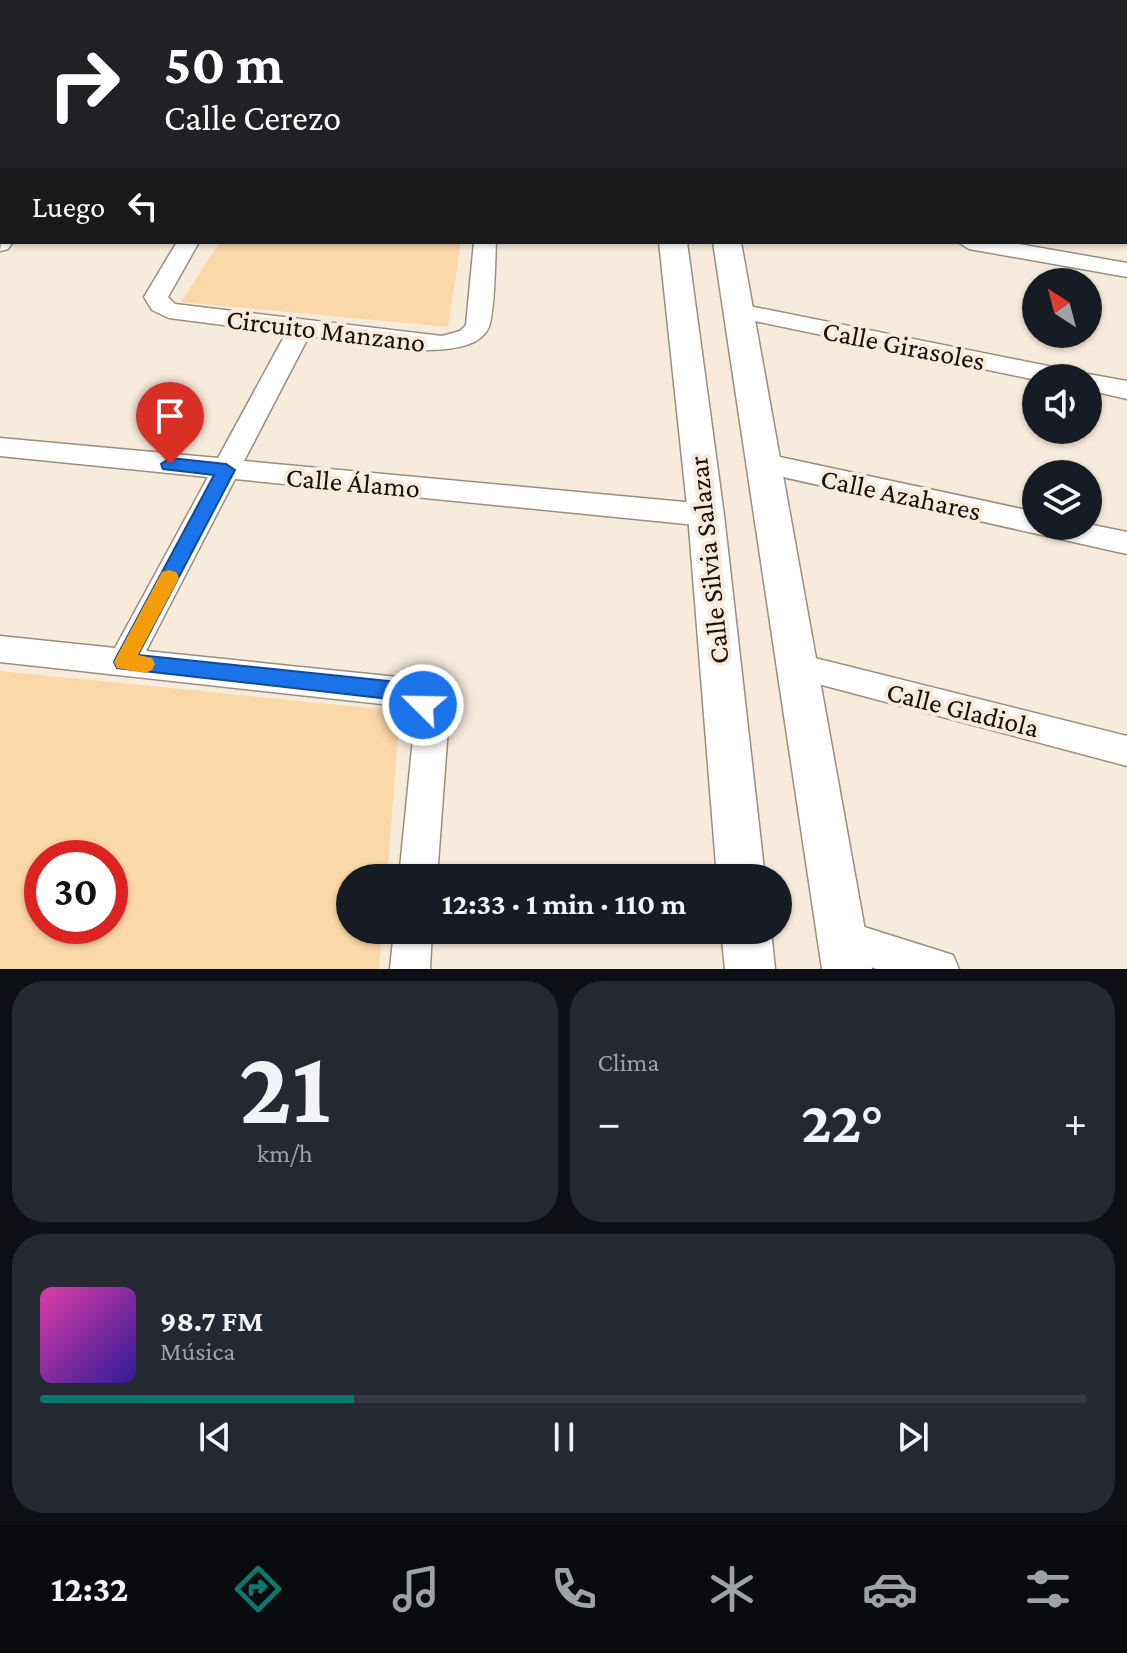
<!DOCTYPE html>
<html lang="es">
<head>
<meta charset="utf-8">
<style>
  body { margin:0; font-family:"Crimson Pro",serif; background:#242831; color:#f1f3f6; height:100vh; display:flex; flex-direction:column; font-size:30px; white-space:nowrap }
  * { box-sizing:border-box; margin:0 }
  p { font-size:26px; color:#9ea1a6 }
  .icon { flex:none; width:44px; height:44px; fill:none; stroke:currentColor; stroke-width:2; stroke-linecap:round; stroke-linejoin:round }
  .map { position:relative; height:969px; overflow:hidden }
  .sheet { display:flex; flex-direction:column; gap:12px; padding:12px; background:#0d0f14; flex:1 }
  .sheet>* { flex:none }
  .top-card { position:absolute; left:0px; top:0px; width:1128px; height:244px; box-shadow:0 2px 6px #0004; background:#202124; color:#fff; overflow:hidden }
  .needle { width:52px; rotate:324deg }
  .fabs { position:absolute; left:1022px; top:268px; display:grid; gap:16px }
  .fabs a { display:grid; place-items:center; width:80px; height:80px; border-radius:50%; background:#171b24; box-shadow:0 2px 6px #0004; font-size:40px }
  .speed { position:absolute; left:24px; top:840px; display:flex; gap:16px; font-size:40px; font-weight:700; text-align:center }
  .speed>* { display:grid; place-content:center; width:104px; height:104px; border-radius:50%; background:#171b24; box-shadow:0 2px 6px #0004; line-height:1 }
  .speed .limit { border:12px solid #d22; background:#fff; color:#111 }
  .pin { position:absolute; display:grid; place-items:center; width:68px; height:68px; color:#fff; margin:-82px -34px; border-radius:50% 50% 50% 0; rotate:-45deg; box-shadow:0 0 8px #0007 }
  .pin .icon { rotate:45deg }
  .me { position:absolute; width:88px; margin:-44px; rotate:293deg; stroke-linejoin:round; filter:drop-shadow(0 0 6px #0008) }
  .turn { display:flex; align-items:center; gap:28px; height:168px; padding:0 32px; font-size:36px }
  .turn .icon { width:104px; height:104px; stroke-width:2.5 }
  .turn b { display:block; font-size:56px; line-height:68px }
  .then { display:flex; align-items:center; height:76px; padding:0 32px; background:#0003; gap:16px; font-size:30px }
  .big { font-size:60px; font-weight:700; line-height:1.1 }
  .sheet .card { flex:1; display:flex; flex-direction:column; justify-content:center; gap:12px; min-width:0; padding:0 28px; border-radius:32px; background:#242831 }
  .sheet .dial { align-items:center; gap:0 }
  .dial b { font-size:104px; line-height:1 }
  .song { display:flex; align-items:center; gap:24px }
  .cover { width:96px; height:96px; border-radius:12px; background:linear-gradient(135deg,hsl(320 70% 55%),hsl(250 70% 35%)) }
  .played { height:8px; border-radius:4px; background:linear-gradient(90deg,#0f766e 30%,#363941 30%) }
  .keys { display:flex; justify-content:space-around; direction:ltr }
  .heat { display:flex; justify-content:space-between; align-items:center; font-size:44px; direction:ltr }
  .sheet .tiles { flex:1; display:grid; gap:12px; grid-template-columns:1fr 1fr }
  .card:last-child { grid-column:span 2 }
  .trip { position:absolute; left:336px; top:864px; width:456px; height:80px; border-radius:40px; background:#171b24; box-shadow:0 2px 6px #0004; font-weight:700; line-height:80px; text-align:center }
  .tabs { display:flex; height:128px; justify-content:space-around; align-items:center; background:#090b0e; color:#9ea1a6 }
  .tabs .icon { width:56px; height:56px }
  .tabs .on { color:#0f766e }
  .tabs b { font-size:36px; color:#f1f3f6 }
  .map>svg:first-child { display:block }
</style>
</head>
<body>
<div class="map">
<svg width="1127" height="969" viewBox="0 0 1127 969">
  <rect width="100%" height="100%" fill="#f7ebdb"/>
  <g fill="#fbd8a8" fill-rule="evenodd">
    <path d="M220,242H461L448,327L181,302Z"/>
    <path d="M0,671L400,711L387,878H350V930H382L379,969H0ZM42,858H110V926H42Z"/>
  </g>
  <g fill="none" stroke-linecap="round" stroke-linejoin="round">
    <g stroke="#998e7f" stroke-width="3">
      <g id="minor">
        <path d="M768,0H794L795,2H769Z"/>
        <path d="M1111,0H1127V5L1126,2Z"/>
        <rect x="1126" y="20" width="1" height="10"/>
        <rect x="0" y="21" width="2" height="10"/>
        <rect x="0" y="60" width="2" height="10"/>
        <rect x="1126" y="157" width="1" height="12"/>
        <path d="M2,234V242H13L8,249L0,251Z"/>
        <path d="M177,242H199L168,297L175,304L442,336L460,331L466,325L474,242H496C495,260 495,316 488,329C467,369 349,340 309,336L244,461L706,504L716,508L720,515L716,522L706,526L235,479L146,651L398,677L423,687L433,694L448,728L437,878H399L414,728L412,717L400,706L0,662V636L115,648L208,477L0,456V438L218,458L286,333L169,318L152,310L144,297Z"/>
        <path d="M958,242H1007L1127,263V277L969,249Z"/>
        <path d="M739,304L1068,370L1079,376L1088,374L1127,381V399L1088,390V378L1036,380L731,316L727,311L731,306Z"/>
        <path d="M766,454L1036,512V526H1088V524L1127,532V554L756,471L752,464L756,457Z"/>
        <path d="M799,654L1127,736V766L788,676L783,667L788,658Z"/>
        <path d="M842,920L953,955L959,969H877L828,953L823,939L828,925Z"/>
        <path d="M394,930H432L430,969H390Z"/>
      </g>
    </g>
    <g stroke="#998e7f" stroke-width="3">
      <g id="tertiary">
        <path d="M635,0H657L658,2H636Z"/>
        <rect x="674" y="0" width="22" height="2"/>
        <path d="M659,242H687L724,515L765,878H717L688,515Z"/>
        <path d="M713,242H741L872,969H822Z"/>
        <path d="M721,930H771L775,969H725Z"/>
      </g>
    </g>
    <use href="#minor" fill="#fff" fill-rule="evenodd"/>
    <use href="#tertiary" fill="#fff" fill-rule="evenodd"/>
  </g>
  <path fill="#1a73e8" stroke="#114b97" stroke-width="2" d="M170,458L226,464L235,470L138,655L398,682L423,691L434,705L431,711L423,714L398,700L117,668L114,662L117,656L214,475L163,469L161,464Z"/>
  <path fill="#f59e0b" d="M169,570L176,572L179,578L138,655L152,658L155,664L152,670L145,673L117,668L114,662L117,656L162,572Z"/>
  <g text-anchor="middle" stroke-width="8" stroke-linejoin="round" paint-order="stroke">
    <g font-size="28" fill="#15110b" stroke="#f7ebdb">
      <text transform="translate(326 330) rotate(7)" y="10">Circuito Manzano</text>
      <text transform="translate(904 345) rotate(11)" y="10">Calle Girasoles</text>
      <text transform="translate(353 482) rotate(5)" y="10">Calle Álamo</text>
      <text transform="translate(901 494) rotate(12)" y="10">Calle Azahares</text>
      <text transform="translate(708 560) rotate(-96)" y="10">Calle Silvia Salazar</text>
      <text transform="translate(963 709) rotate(14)" y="10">Calle Gladiola</text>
    </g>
  </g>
</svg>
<div class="fabs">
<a><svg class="needle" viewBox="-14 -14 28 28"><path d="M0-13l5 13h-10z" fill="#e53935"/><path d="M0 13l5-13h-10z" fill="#9ea1a6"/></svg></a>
<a><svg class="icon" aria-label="sound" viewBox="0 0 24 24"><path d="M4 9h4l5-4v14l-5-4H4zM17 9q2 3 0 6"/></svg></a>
<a><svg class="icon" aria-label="layers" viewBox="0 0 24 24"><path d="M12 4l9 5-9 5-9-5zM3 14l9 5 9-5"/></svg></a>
</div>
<div class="speed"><div class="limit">30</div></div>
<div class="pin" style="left:170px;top:464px;background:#d93025"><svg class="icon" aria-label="arrive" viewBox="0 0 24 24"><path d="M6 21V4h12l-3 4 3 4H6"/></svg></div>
<svg class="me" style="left:423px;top:705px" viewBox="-20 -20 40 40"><circle r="17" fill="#1a73e8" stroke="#fff" stroke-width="3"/><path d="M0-11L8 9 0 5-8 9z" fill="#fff"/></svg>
<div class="trip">12:33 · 1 min · 110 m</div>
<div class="top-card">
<div class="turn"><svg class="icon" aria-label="right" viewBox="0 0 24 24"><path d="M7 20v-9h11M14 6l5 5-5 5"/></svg><div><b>50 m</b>Calle Cerezo</div></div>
<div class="then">Luego<svg class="icon" aria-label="left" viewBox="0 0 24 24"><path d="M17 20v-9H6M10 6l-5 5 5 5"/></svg></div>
</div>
</div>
<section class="sheet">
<div class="tiles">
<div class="card dial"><b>21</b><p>km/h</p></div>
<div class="card"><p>Clima</p>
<div class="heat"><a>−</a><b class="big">22°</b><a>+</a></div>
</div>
<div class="card">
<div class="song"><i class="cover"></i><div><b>98.7 FM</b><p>Música</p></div></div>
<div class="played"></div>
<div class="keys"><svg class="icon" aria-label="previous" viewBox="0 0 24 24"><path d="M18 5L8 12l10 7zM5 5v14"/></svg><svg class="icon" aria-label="pause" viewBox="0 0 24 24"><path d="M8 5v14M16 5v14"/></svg><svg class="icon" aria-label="next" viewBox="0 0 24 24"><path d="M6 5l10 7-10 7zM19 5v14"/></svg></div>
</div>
</div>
</section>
<nav class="tabs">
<b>12:32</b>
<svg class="icon on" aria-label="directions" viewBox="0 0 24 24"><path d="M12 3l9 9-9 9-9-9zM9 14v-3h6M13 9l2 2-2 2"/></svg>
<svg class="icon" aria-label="music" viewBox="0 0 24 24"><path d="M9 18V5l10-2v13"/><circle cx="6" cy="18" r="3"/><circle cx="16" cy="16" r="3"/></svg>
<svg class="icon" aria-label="phone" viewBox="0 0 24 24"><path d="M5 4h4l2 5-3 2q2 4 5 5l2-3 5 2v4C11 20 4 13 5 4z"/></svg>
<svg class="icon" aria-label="climate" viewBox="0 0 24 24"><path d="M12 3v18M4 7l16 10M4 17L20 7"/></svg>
<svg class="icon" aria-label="car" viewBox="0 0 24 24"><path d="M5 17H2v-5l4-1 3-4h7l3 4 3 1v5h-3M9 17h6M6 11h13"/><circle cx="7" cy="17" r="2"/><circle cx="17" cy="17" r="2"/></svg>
<svg class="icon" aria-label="filters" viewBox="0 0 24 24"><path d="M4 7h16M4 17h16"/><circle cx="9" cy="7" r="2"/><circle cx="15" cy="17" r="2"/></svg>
</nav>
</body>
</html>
